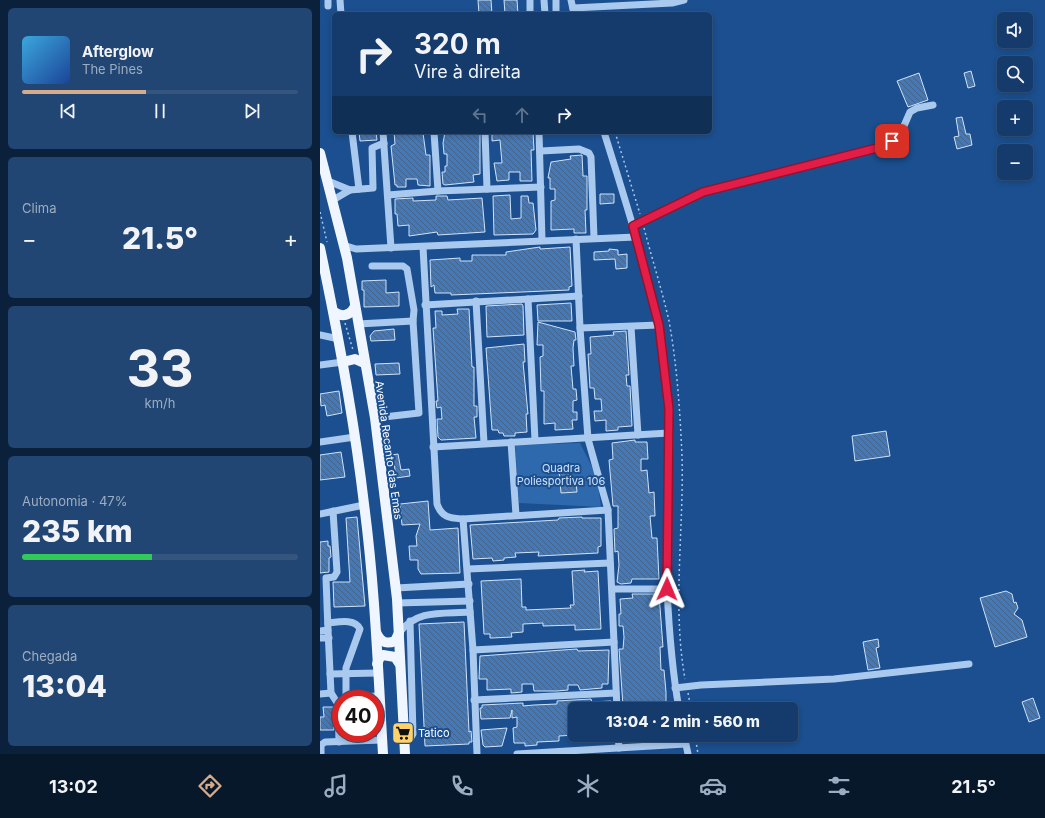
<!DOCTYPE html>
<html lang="pt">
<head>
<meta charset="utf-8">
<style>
  body { margin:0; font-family:Inter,sans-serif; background:#214673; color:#f1f3f6; height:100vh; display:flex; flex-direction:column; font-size:15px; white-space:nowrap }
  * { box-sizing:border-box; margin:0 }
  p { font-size:13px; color:#9dadc1 }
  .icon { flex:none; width:22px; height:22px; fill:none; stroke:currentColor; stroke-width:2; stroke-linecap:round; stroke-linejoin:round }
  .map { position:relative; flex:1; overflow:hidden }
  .side { display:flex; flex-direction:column; gap:8px; padding:8px; background:#0b203b; width:320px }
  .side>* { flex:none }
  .guide { position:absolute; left:12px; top:12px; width:380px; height:122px; border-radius:6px; box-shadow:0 2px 6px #0003,0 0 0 1px #33557e; background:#143b6b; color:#f1f3f6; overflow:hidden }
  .buttons { position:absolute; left:677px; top:12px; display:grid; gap:8px }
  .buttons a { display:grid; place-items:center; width:36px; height:36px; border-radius:6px; background:#143b6b; box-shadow:0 2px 6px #0003,0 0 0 1px #33557e; font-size:20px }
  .speed { position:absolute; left:12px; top:690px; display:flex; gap:8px; font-size:20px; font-weight:700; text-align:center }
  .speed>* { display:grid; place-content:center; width:52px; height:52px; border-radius:50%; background:#143b6b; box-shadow:0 2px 6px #0003,0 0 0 1px #33557e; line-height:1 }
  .speed .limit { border:6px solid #d22; background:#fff; color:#111 }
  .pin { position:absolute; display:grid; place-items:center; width:34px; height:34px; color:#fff; margin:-17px; border-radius:8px; box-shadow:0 2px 6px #0006 }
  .me { position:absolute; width:44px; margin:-22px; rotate:1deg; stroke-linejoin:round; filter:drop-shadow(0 0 3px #0008) }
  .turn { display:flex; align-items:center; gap:14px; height:84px; padding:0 16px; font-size:18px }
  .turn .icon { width:52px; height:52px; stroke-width:2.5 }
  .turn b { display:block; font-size:28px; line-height:34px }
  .lanes { display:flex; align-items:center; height:38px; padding:0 16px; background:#0003; justify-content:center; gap:20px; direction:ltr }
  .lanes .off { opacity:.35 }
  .big { font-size:30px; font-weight:800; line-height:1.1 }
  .side .widget { flex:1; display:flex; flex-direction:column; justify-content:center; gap:6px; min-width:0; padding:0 14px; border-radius:6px; background:#214673 }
  .side .dial { align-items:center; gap:0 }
  .dial b { font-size:52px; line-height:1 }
  .song { display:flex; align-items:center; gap:12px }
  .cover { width:48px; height:48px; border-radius:6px; background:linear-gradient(135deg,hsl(200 70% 55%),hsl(220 70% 35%)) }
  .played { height:4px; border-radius:2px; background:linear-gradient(90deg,#d6ab8b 45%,#33557e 45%) }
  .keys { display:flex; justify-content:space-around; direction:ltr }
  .heat { display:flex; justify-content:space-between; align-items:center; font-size:22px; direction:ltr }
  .charge { height:6px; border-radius:3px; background:linear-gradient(90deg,#34c759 47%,#33557e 0) }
  .trip { position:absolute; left:248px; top:702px; width:230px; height:40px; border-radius:6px; background:#143b6b; box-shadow:0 2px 6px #0003,0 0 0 1px #33557e; font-weight:800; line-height:40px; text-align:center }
  .menu { display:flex; height:64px; justify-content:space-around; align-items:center; background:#08182b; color:#9dadc1 }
  .menu .icon { width:28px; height:28px }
  .menu .current { color:#d6ab8b }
  .menu b { font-size:18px; color:#f1f3f6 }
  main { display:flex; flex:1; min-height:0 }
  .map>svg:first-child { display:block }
</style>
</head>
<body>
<main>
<section class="side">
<div class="widget">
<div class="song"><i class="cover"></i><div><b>Afterglow</b><p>The Pines</p></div></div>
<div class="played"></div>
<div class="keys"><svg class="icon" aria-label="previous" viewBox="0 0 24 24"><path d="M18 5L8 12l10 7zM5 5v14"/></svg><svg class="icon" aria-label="pause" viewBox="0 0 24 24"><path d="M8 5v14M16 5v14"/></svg><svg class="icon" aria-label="next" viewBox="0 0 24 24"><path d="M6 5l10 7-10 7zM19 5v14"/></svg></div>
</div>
<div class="widget"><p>Clima</p>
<div class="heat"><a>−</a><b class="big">21.5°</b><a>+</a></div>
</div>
<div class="widget dial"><b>33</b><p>km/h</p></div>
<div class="widget"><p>Autonomia · 47%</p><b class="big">235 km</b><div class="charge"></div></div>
<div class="widget"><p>Chegada</p><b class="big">13:04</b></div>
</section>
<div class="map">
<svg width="725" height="754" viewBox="0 0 725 754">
  <defs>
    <pattern id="building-back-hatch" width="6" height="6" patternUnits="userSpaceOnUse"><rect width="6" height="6" fill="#4478b7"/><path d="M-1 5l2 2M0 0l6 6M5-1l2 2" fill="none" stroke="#486282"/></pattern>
  </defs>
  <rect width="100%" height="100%" fill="#1b4f8f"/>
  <path fill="#2e69ad" d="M260,443L277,477L281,507L199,503L195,445Z"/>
  <g fill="url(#building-back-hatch)" stroke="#cfe3fa">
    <path d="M158,0H171L172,14H159Z"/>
    <path d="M184,0H197L198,14H185Z"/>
    <path d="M651,71L655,86L648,88L644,73Z"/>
    <path d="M599,73L608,100L588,107L577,81Z"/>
    <path d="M642,117L646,134H650L652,145L637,149L634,137L639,136L636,118Z"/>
    <path d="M39,132H56L57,140L40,141Z"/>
    <path d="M74,132L103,133L106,155H110V186L98,185L97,179H86V187H77V185H75L71,146L75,144Z"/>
    <path d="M125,132H160V174L153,175L154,182L125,185L123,184L122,172H125V166H127V154H124L123,143Z"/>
    <path d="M172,132H213L214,150H211L212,181H200V172H189V180L177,181L174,163H182L180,140L172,141Z"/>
    <path d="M262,155L263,176H267V210H265L266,233H254V229L231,230V201L235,200V189H230V178H228L231,162L251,159L250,156Z"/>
    <path d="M280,194H294V203L280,204Z"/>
    <path d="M190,195L191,219L201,218V196H208L209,203H213L216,230L213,234L174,235L173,196Z"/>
    <path d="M116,196H127L128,200L162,198L165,232L118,235L117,232L89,236V225L78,226L77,214H75V199L93,198V201L116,200Z"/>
    <path d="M220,247V249L250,247L252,286L249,287V290L131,295V293H115L114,285L111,287L110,260L140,258V261H152V255H186V252Z"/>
    <path d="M289,249L298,250V255L307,254V268L296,269L295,259L274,260V252L289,251Z"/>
    <path d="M66,280V293L79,292V306L44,307V290H42V281Z"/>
    <path d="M251,303L252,321H218L217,305Z"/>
    <path d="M202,304L203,306L204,335L167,337L166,306Z"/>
    <path d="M137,309H149L152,367H154V406H157V417H154L156,438L121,440L118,437L117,419H122L121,407L117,408L116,401H118L113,328H116L115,311H122V315L138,314Z"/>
    <path d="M218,322L255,332L256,340H254L253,348L254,366H251L253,389H256L257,400L253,401V412H257V420H252L253,429L235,430V423L224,424V391H221L220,357L223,356V345H217Z"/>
    <path d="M74,329L75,340L51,341L50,336L54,331Z"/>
    <path d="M306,331L309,375H306L307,386H310L312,426L298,427V430L286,431V420L275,421L274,411H282L281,399H275L274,388H270L268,354H271L270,337L294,335L293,332Z"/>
    <path d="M204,344L205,362H203L208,414H206L207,432L195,433V436H184L183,433H179L178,430H172L166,348Z"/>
    <path d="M79,363L80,374L56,375L55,364Z"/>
    <path d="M19,391L22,413L7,416L5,405L1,406L0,394Z"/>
    <path d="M566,431L570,456L535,461L532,436Z"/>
    <path d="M315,440V442H327L328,459H321V471L327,470L329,493L334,492L335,516H330L332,538H337L339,579H312L311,583L301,584L297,582L299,565L298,551L295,552L294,529L298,528V506H293L289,460L293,459L292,443Z"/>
    <path d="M21,452L25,477L0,480V455Z"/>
    <path d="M78,454L81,470L89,469L90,476L76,478L74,462L72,463L71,455Z"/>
    <path d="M239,471H248L249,483H256L257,492L241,493Z"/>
    <path d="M108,501L110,530L138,528L140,573L101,574L98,569V560H90L89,546H97L96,536L100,524L82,525L80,504Z"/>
    <path d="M37,517L45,606L14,607L13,582H30L26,518Z"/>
    <path d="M262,517V518H281V546L278,547V553L218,556L219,552L195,553L196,557L184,558V560L173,561L172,558L153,559L150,525L238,520L239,518Z"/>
    <path d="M8,541V546H10L11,557L9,558V572L0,573V542Z"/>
    <path d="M265,570L264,572L278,571L281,629L255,630V625L223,626V623L203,624V632L191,633L192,637L172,638H170V634H164L161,581L201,579L202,607H206V610L251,608L250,605H254L252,571Z"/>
    <path d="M686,591L692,594L694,603L696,602L698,608L694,614L702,620L707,637L675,647L660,598Z"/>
    <path d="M312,594H339L343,647H340L341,670H344L346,692V703H342V709H306V706H303L299,649H303L304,637L303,626H299V614H301L300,599L313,598Z"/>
    <path d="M144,622L149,732L151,731L152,742H149V744L105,746L99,624Z"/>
    <path d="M558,639L559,647L556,648L560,668L548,670L543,642Z"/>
    <path d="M257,649L258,651L289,650L288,684H282V688L260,690L258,685H248V690L237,691H214L213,684H202V692L191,693V689L167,690V679H159L160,656Z"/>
    <path d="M713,698L720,718L709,722L702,702Z"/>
    <path d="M271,699L272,702L291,701L292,709H255V735L239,736V741L217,742V745L205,746V743H194L193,728L197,727V717L192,718V710L190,718L161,719L160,708H162V705L203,703V706L214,705L237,704V701Z"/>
    <path d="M3,707H13L14,730H0V717H4Z"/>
    <path d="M187,728L182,746L165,747L163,745L161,730Z"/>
    <path d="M262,735H293V740L262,742Z"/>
  </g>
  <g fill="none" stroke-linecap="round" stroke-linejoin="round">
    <g stroke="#a9c9ee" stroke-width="1.5" stroke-dasharray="2 3" stroke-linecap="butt">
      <path d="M295,132L320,214"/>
      <path d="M0,212L7,242"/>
      <path d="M324,228C332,259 342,290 349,321C357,365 360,411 362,456C364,531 352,605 365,679"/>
      <path d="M25,323L33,350"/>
      <path d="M368,693L371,709"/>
      <path d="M375,735L378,754"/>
    </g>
    <g stroke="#a9c9ee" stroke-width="7">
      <path d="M8,0V6"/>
      <path d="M20,0L21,14"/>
      <path d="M210,0V14"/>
      <path d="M224,0L225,14"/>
      <path d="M236,0V14"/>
      <path d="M251,0L254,14"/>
      <path d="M253,8L352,3L364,0"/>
      <path d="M32,132L39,189"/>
      <path d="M63,132L71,248"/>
      <path d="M114,132L118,191"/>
      <path d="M165,132L167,189"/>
      <path d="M219,132L222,240"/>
      <path d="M284,132C312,223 344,315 349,411C352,470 345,530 347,589C349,629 352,670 359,709"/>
      <path d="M221,151L259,149L269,153L271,157L274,238"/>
      <path d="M8,181L30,190L53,188L52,148L64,143"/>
      <path d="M68,195L118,191L221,187"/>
      <path d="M13,200L30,190"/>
      <path d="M313,226L383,192L561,147L580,135L590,112L597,108L613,105"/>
      <path d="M256,239L260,328L268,439L288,510L297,709"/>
      <path d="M23,245L36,249L316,237"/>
      <path d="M103,247L117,504C122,518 130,518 143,519L288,510"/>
      <path d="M52,266H83L87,269L94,310L93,321"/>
      <path d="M208,299L215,440"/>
      <path d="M156,301L164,443"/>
      <path d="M105,305L259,296"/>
      <path d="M38,324L93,321L99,413L55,418"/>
      <path d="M311,327L318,435"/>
      <path d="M260,328L339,325"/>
      <path d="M0,335L19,339"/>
      <path d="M0,365L23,362"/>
      <path d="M0,442L35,437"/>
      <path d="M191,442L196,515"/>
      <path d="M113,447L349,433"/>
      <path d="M0,514L44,505"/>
      <path d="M143,519L153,650L157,754"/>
      <path d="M148,569L290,563"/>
      <path d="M76,588L149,584"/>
      <path d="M292,589H347"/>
      <path d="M77,603L150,601"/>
      <path d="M8,623C18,622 35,618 40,629L26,668V695L29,697L59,696"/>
      <path d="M8,630L11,693L18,704L19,742"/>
      <path d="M0,631L8,630L6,578L14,577L17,572L13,511"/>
      <path d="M79,633C97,609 123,614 150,612"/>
      <path d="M0,638H9"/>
      <path d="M153,650L294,642"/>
      <path d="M10,674L58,673"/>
      <path d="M355,688L381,685L514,679L649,664"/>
      <path d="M0,694L11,693"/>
      <path d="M154,700L296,693"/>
      <path d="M298,735L299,748"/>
      <path d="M364,735L368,754"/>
      <path d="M84,743L90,739L93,734L90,621"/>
      <path d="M1,754V745L5,742L62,740"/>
      <path d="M197,754L365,744"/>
    </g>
    <g stroke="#f0f6ff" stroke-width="10">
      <path d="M0,153L27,258L55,418L77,599L85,754"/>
      <path d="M0,248C18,333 34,418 44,504C55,587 58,671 63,754"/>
      <path d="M14,312C23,318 31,315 35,306"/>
      <path d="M23,362L35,359L44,363"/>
      <path d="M56,632C60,641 65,645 75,641L79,633"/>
      <path d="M57,664L60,657L63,655L75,657L79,663"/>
    </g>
  </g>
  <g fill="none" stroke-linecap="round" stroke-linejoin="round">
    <g stroke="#92132f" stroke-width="10">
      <path id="route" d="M347,589L349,409L339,325L313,226L383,192L561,147L572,141"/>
    </g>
    <use href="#route" stroke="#e11d48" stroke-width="7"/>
  </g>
  <defs>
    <g id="supermarket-square" transform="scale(1.15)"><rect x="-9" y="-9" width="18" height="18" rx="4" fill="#ffd166" stroke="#1b4f8f"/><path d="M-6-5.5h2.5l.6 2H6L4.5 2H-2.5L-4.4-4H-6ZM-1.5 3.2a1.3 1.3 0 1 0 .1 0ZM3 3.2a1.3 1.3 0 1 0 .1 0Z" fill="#111"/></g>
  </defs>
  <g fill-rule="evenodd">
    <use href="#supermarket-square" x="83" y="733"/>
  </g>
  <g text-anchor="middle" stroke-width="4" stroke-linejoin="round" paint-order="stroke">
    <g font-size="11" fill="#fff" stroke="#1b4f8f">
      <text transform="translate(69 450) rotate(82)" y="4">Avenida Recanto das Emas</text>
    </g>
    <g font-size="11" fill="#cfe3fa" stroke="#1b4f8f">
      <text x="241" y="472">Quadra<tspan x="241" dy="13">Poliesportiva 106</tspan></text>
    </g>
    <g font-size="11" fill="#fff" stroke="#1b4f8f" text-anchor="start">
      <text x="98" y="737">Tatico</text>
    </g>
  </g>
</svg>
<div class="buttons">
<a><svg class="icon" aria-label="sound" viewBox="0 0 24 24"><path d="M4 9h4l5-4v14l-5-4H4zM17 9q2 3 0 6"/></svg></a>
<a><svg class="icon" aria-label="search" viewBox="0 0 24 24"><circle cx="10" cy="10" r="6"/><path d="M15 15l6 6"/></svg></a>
<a>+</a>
<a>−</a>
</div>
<div class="speed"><div class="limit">40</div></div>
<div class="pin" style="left:572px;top:141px;background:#d93025"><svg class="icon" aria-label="arrive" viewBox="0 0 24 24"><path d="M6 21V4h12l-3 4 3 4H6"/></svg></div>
<svg class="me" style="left:347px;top:589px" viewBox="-20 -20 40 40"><path d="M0-17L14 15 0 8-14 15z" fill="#e11d48" stroke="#fff" stroke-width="4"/></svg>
<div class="trip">13:04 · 2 min · 560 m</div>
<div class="guide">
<div class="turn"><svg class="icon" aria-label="right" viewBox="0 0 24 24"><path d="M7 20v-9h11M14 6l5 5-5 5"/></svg><div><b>320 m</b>Vire à direita</div></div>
<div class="lanes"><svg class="icon off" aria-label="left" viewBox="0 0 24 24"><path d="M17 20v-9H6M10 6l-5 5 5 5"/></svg><svg class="icon off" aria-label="ahead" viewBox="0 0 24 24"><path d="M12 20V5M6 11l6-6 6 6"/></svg><svg class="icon" aria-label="right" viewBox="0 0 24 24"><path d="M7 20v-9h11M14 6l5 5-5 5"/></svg></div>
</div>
</div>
</main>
<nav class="menu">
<b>13:02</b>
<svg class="icon current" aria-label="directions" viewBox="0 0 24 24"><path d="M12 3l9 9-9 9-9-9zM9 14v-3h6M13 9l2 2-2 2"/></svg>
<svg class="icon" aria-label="music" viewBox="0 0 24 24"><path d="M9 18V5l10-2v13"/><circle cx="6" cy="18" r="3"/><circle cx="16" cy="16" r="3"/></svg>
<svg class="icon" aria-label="phone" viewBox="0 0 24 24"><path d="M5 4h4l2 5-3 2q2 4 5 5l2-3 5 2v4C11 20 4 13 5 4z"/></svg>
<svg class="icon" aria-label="climate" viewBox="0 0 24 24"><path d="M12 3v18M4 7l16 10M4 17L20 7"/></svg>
<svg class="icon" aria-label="car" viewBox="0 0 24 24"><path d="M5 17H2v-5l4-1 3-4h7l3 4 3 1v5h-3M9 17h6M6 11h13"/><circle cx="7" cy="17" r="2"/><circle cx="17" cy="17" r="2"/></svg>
<svg class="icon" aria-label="filters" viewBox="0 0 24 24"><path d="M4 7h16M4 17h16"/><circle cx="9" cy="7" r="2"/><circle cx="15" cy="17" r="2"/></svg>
<b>21.5°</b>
</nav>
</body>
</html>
